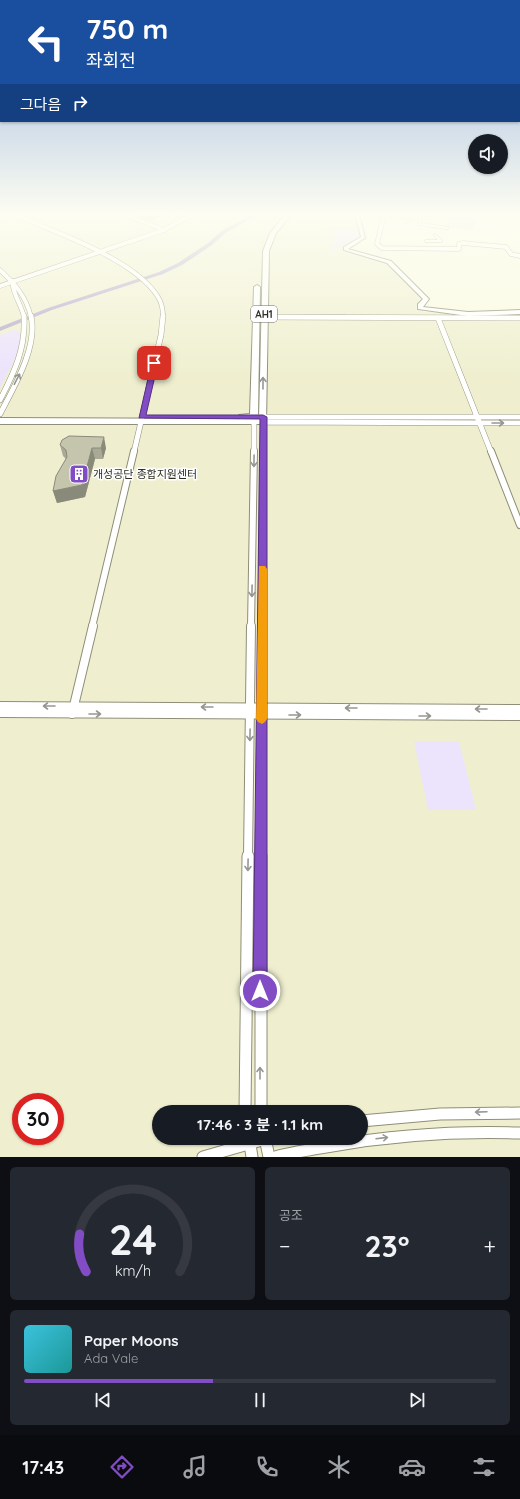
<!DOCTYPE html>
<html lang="ko">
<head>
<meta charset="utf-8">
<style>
  body { margin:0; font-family:Quicksand,"Noto Sans KR",sans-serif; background:#242831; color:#f1f3f6; height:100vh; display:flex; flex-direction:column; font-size:15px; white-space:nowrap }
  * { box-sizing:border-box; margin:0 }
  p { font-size:13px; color:#9ea1a6 }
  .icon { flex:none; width:22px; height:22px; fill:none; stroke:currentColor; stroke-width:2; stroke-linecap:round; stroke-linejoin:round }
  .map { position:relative; height:1157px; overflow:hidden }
  .panel { display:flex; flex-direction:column; gap:10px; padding:10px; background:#0d0f14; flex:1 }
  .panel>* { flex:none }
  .guide { position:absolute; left:0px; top:0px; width:520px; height:122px; box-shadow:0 1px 3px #0004; background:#1a4fa0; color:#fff; overflow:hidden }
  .controls { position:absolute; left:468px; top:134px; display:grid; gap:8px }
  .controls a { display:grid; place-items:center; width:40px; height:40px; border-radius:50%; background:#171b24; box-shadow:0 1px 3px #0004; font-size:20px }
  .speed { position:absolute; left:12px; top:1093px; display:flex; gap:8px; font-size:20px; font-weight:700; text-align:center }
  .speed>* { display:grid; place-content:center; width:52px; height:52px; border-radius:50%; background:#171b24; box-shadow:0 1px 3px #0004; line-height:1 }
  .speed .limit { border:6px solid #d22; background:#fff; color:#111 }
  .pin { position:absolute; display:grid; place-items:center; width:34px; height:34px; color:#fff; margin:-17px; border-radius:8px; box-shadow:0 2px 6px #0006 }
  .me { position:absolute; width:44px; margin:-22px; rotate:0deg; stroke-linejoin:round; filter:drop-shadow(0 0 3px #0008) }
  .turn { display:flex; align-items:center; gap:14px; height:84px; padding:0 20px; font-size:18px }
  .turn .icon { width:52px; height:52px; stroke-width:2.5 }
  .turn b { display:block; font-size:28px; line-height:34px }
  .then { display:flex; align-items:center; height:38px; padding:0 20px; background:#0003; gap:8px; font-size:15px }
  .big { font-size:30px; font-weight:700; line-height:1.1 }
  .panel .card { flex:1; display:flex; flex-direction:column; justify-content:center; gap:6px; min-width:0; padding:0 14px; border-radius:6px; background:#242831 }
  .panel .dial { align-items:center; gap:0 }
  .dial svg { height:104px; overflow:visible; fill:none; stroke:#363941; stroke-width:7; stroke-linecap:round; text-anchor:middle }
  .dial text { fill:#f1f3f6; stroke:none }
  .song { display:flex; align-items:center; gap:12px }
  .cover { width:48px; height:48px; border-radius:6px; background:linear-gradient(135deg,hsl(190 70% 55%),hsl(180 70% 35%)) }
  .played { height:4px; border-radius:2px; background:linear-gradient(90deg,#824cc4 40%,#363941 40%) }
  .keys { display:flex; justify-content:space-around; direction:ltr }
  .heat { display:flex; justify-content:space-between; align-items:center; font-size:22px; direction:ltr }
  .panel .tiles { flex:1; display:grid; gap:10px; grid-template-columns:1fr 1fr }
  .card:last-child { grid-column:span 2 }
  .trip { position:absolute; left:152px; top:1105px; width:216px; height:40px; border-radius:20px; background:#171b24; box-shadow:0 1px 3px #0004; font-weight:700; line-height:40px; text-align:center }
  .tab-bar { display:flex; height:64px; justify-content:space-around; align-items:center; background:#090b0e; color:#9ea1a6 }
  .tab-bar .icon { width:28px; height:28px }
  .tab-bar .on { color:#824cc4 }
  .tab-bar b { font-size:18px; color:#f1f3f6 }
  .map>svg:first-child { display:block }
</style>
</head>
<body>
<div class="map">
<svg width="520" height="1157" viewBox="0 0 520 1157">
  <rect width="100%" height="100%" fill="#fafae2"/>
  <path fill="#efefd0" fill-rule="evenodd" d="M0,214H354L360,238L343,247L344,251L387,263L422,298V301L418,303L416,308L424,312L520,316V1157H0ZM21,1102H55V1136H21ZM159,1112H361V1138H159Z"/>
  <g fill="#ece3fc">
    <path d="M449,214L477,218L472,230L446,227Z"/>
    <path d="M322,227H358L360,238L332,251L335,232Z"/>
    <path d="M15,330L20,331C23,350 8,371 0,388V335Z"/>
    <path d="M414,741H459L476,810H428Z"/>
  </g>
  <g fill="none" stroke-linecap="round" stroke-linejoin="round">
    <path fill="#b7accd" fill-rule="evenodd" d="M254,214H260L227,232L212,245L182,265L163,274L52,310L0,331V327L48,308L159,272L178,263L208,243L223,230Z"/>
    <g stroke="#8f8e78" stroke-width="3.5">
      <g id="pedestrian">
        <path d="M420,218V224L447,228"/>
        <path d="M407,222L411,217"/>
        <path d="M426,241H441L435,235"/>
      </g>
    </g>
    <g stroke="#8f8e78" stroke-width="5">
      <g id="minor-far4">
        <path d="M13,214C53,231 135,259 158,297C162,303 163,310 163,317"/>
        <path d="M123,214L164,230"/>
        <path d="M384,214L377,244L382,248L459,249V244L463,243L506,247L511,254L520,256"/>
        <path d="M391,214L417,218"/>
        <path d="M0,270C15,284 26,296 31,317"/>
        <path d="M13,281C11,291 22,306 24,317"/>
        <path d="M0,286L164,230L193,214"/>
        <path d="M256,317H345"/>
      </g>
    </g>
    <g stroke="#8f8e78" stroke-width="6">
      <g id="minor-far3">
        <path d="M256,317L520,318"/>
        <path d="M438,318L491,452"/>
        <path d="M0,400C14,373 26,348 24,316"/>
        <path d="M0,414C14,387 38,347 31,316"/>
        <path d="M134,452L161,335L163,316"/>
        <path d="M254,452V417H520"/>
        <path d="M263,452V422L520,423"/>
      </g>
    </g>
    <g stroke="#8f8e78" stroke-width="8">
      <g id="minor-far2">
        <path d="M491,451L520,525"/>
        <path d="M92,627L134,451"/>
        <path d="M251,627L254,451"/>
        <path d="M262,627L263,451"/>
      </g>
    </g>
    <g stroke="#8f8e78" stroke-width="10">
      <g id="minor-far1">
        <path d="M0,706L520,709"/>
        <path d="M0,713L520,716"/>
        <path d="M72,714L93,626"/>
        <path d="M248,857L251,626"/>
        <path d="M261,857L262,626"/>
      </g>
    </g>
    <g stroke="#8f8e78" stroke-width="13">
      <g id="minor">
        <path d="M245,1112L248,856"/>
        <path d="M261,1112V856"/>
        <path d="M361,1121L440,1114L520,1113"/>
        <path d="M249,1138L252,1157"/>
        <path d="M265,1138L269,1157"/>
        <path d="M203,1157L269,1138"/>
        <path d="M275,1157C294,1152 313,1149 332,1146C394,1135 457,1131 520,1133"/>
      </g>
    </g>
    <g stroke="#8f8e78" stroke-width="2">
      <path id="tertiary" d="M355,214H359L365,238L348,249L391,261L429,299L423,307L468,312L520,310V314L468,316L418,309V304L423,299L387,263L344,250V247L361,237Z"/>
    </g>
    <g stroke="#8f8e78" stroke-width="2">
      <path id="primary" d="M286,214H292L276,233L269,251L266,424H0V418L241,419L238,417L239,415L250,414L254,287L257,285L260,287L258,417L255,419H259L263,251L270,233Z"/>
    </g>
    <use href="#pedestrian" stroke="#fff" stroke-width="2.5"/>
    <use href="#minor-far4" stroke="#fff" stroke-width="4"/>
    <use href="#minor-far3" stroke="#fff" stroke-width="5"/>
    <use href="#minor-far2" stroke="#fff" stroke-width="6"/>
    <use href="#minor-far1" stroke="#fff" stroke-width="8"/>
    <use href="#minor" stroke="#fff" stroke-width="11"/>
    <use href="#tertiary" fill="#fff" fill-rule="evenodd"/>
    <use href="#primary" fill="#fff" fill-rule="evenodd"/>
  </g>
  <g fill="#a9a996">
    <path d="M133,214H168L149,220Z"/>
    <path d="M170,214H186L178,217Z"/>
    <path d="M60,445L106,448L103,459H95L85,497L57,503L53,491L66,459L63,456Z"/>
  </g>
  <g fill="#8a8a7a">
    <path d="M150,214H168L149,220L148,215Z"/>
    <path d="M178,214H186L178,217Z"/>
    <path d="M104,437L106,448L103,459L101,448Z"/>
    <path d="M92,448L95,459L85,497L57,503L53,491Z"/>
  </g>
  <path fill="#c5c5ae" stroke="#8a8a7a" d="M69,436L104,437L101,448H92L82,485L53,491L56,476L67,457L66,450L60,445L62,440Z"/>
  <defs><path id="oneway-shaft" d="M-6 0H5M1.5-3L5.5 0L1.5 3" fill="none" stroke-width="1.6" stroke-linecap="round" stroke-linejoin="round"/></defs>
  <g stroke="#979692">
    <use href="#oneway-shaft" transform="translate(17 379) rotate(-63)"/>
    <use href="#oneway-shaft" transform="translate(263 383) rotate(-90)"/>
    <use href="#oneway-shaft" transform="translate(498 423)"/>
    <use href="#oneway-shaft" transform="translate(254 461) rotate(91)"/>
    <use href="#oneway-shaft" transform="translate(252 591) rotate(91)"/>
    <use href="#oneway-shaft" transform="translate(49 706) rotate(-180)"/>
    <use href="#oneway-shaft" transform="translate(207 707) rotate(-180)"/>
    <use href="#oneway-shaft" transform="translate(351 708) rotate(-180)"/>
    <use href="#oneway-shaft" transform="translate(481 709) rotate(-180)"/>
    <use href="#oneway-shaft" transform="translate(95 714)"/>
    <use href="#oneway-shaft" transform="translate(295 715)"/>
    <use href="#oneway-shaft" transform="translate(425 716)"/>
    <use href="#oneway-shaft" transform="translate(250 735) rotate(91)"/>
    <use href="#oneway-shaft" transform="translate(248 865) rotate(91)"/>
    <use href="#oneway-shaft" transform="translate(260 1073) rotate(-90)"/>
    <use href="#oneway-shaft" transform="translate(481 1112) rotate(178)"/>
    <use href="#oneway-shaft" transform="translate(382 1138) rotate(-7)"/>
  </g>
  <linearGradient id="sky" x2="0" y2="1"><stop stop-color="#94b1dd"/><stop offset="0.57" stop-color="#fdfdf2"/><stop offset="1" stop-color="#fdfdf2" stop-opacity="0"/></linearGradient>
  <rect width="520" height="376" fill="url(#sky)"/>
  <path fill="#824cc4" stroke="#54317f" d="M152,361L158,363L146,415H263L267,417V991L265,996L260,998L255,996L253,991L260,419L139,418Z"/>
  <path fill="#f59e0b" d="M259,566H265L267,569V719L265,722L262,724L258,722L256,719Z"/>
  <defs>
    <g id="building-square" transform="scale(1)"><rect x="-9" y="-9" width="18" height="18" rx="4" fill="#824cc4" stroke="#fff"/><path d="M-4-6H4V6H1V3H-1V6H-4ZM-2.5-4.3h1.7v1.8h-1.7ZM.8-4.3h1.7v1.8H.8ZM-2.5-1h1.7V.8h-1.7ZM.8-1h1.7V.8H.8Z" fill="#fff"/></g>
  </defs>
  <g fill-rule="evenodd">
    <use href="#building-square" x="79" y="474"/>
  </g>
  <g text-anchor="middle" stroke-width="3" stroke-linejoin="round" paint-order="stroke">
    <rect fill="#fff" stroke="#6d6d66" stroke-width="1" x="251" y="306" width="26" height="16" rx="3"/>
    <g font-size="10" font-weight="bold" fill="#2f2e25">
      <text x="264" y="318">AH1</text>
    </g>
    <g font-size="11" fill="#2f2e25" stroke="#fff" text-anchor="start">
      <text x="93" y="478">개성공단 종합지원센터</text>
    </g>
  </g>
</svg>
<div class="controls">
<a><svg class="icon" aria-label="sound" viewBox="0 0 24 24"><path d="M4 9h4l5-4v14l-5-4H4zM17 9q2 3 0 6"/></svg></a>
</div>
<div class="speed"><div class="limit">30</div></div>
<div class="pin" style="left:154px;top:363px;background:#d93025"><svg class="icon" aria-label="arrive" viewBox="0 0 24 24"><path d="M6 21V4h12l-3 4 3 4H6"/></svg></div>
<svg class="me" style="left:260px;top:991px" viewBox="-20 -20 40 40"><circle r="17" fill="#824cc4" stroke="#fff" stroke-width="3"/><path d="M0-11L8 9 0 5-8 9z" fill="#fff"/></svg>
<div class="trip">17:46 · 3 분 · 1.1 km</div>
<div class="guide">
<div class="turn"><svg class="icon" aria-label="left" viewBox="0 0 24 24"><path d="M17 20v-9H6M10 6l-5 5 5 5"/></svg><div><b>750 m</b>좌회전</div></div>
<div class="then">그다음<svg class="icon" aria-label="right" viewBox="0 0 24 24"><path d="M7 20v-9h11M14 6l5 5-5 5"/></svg></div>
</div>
</div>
<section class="panel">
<div class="tiles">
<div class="card dial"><svg viewBox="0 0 100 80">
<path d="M14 69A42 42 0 1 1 86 69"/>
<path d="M14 69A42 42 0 0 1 9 40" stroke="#824cc4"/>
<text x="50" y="56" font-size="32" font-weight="700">24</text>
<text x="50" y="72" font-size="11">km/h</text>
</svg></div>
<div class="card"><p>공조</p>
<div class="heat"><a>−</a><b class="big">23°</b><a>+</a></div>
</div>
<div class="card">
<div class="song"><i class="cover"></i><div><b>Paper Moons</b><p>Ada Vale</p></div></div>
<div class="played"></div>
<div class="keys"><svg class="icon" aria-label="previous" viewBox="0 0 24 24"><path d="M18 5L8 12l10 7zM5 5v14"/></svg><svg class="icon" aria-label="pause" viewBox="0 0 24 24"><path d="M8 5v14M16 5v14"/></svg><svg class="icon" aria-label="next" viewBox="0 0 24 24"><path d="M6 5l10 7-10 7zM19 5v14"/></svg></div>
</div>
</div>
</section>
<nav class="tab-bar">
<b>17:43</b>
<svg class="icon on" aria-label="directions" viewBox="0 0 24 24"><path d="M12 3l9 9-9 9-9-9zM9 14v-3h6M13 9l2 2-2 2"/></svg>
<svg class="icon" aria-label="music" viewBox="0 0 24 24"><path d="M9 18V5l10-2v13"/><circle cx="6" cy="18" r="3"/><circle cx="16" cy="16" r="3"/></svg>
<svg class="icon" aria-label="phone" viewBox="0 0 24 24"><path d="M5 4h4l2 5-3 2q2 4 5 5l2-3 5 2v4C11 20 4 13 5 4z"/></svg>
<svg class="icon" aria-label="climate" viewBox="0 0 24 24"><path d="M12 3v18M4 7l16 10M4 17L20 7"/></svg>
<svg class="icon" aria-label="car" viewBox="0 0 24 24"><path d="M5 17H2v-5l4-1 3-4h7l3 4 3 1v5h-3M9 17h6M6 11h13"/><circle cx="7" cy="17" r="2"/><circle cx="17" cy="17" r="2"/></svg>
<svg class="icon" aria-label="filters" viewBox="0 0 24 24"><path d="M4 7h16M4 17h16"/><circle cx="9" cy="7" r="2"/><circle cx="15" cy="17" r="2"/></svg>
</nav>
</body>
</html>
